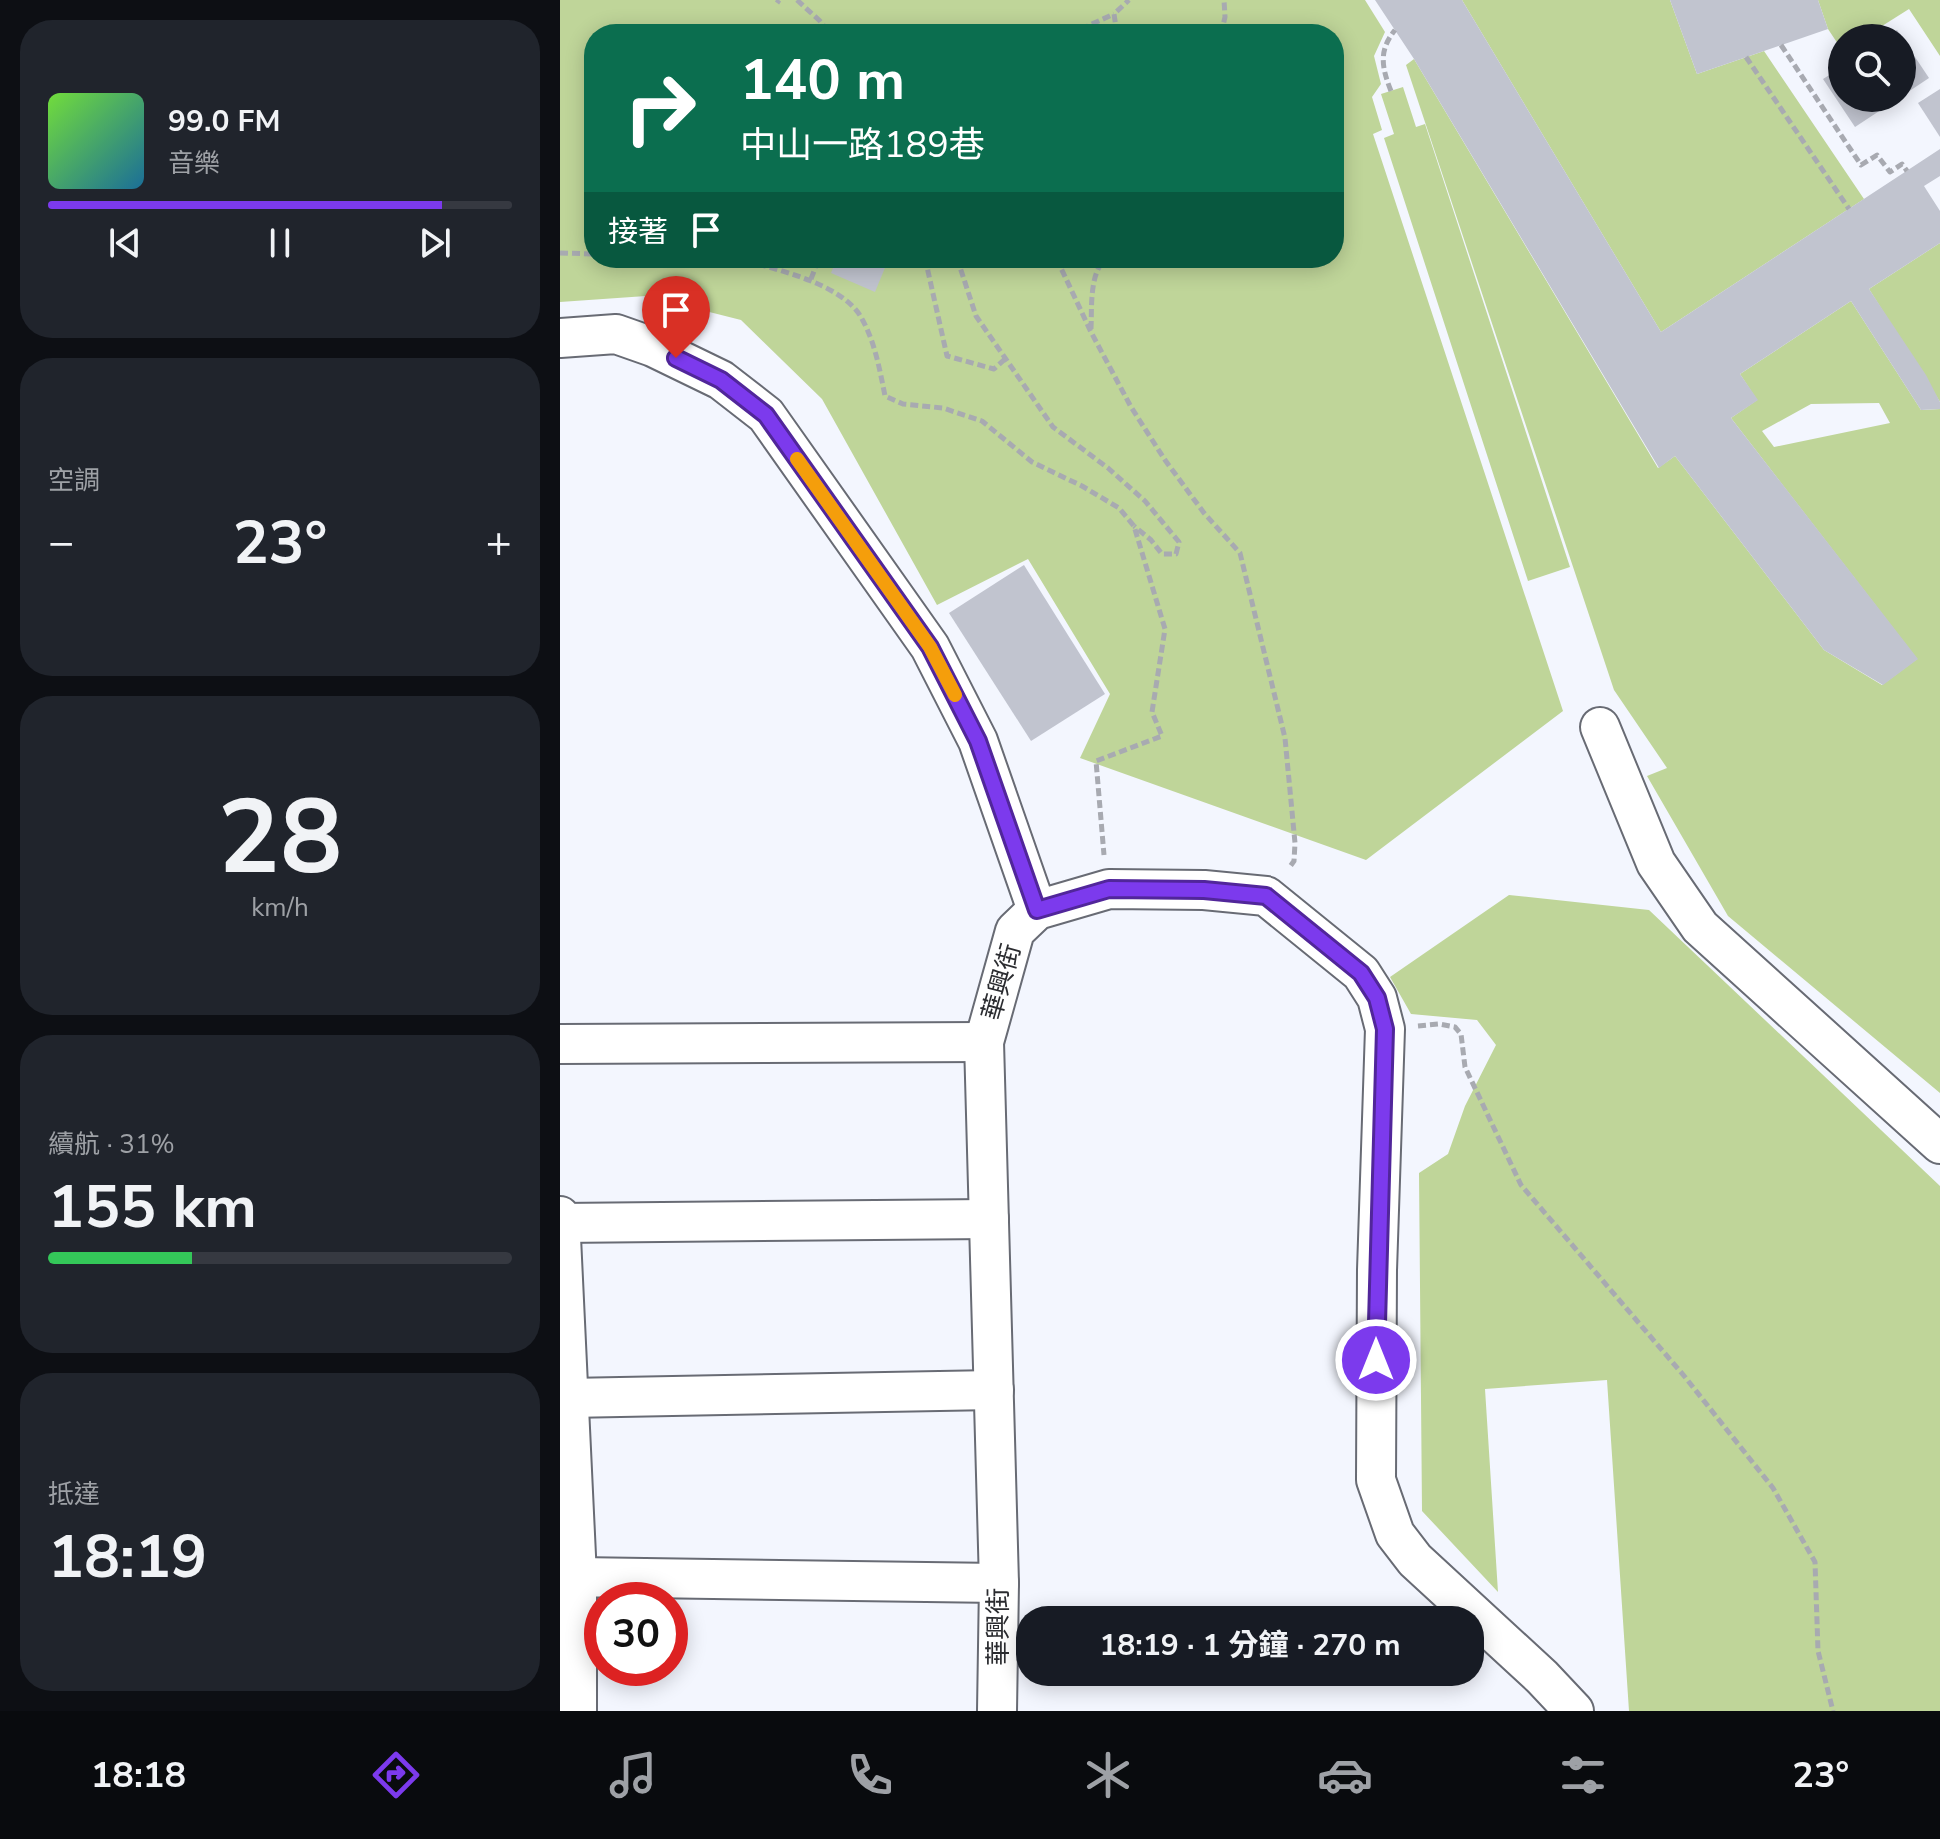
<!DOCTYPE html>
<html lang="zh-TW">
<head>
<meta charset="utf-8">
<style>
  body { margin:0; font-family:"Nunito Sans","Noto Sans TC",sans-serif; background:#20242c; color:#f1f3f6; height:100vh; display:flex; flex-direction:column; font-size:30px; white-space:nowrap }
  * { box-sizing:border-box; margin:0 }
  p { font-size:26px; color:#9ea1a6 }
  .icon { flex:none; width:44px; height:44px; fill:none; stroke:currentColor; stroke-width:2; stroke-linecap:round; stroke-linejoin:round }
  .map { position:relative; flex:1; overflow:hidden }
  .details { display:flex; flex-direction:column; gap:20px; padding:20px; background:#0d0f14; width:560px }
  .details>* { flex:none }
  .hud { position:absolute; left:24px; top:24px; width:760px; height:244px; border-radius:32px; box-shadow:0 4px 20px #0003; background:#0b6e4f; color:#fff; overflow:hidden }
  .controls { position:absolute; left:1268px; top:24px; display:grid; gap:16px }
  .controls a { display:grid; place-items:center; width:88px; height:88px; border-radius:50%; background:#171b24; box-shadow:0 4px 20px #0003; font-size:40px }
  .speed { position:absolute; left:24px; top:1582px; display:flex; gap:16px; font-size:40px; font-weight:700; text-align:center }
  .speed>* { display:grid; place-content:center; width:104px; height:104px; border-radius:50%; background:#171b24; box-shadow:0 4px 20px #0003; line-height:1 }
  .speed .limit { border:12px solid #d22; background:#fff; color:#111 }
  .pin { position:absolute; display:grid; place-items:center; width:68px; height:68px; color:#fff; margin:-82px -34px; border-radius:50% 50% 50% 0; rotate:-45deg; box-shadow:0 0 8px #0007 }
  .pin .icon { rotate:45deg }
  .me { position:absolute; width:88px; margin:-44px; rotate:0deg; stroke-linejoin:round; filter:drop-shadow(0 0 6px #0008) }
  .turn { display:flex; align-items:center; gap:28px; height:168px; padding:0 24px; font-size:36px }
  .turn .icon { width:104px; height:104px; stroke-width:2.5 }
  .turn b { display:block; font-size:56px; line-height:68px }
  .then { display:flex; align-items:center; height:76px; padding:0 24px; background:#0003; gap:16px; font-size:30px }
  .big { font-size:60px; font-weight:700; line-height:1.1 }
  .details .tile { flex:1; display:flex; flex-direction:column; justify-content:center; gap:12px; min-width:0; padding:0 28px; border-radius:32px; background:#20242c }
  .details .dial { align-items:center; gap:0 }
  .dial b { font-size:104px; line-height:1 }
  .song { display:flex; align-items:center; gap:24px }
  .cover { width:96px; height:96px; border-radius:12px; background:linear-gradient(135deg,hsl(100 70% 55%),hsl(200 70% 35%)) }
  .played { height:8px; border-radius:4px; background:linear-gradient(90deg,#7c3aed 85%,#363941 85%) }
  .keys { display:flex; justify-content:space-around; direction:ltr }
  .heat { display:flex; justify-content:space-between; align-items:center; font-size:44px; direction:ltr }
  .charge { height:12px; border-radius:6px; background:linear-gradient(90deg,#34c759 31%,#363941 0) }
  .trip { position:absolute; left:456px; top:1606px; width:468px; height:80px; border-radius:32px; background:#171b24; box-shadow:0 4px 20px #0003; font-weight:700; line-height:80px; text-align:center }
  .menu { display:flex; height:128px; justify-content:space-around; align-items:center; background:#090b0e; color:#9ea1a6 }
  .menu .icon { width:56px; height:56px }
  .menu .on { color:#7c3aed }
  .menu b { font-size:36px; color:#f1f3f6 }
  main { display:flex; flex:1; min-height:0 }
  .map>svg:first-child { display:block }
</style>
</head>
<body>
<main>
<section class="details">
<div class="tile">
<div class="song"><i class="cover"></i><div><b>99.0 FM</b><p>音樂</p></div></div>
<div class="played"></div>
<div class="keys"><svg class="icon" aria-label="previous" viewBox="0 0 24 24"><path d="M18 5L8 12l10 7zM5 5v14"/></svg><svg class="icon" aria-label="pause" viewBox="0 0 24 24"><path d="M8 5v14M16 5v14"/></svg><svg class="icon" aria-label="next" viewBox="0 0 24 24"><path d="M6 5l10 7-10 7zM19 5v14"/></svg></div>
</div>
<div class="tile"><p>空調</p>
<div class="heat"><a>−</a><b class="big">23°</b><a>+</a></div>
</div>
<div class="tile dial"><b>28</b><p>km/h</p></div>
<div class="tile"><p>續航 · 31%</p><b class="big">155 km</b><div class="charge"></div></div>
<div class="tile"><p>抵達</p><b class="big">18:19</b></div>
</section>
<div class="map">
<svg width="1380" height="1711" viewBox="0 0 1380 1711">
  <rect width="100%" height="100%" fill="#f3f6fe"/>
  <g fill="#bfd599" fill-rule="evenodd">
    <path d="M0,0H805L825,32L814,56L821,84L812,97L822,130L813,134L1003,711L806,860L520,758L550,694L468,559L377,605L262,399L181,320L86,296L0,302ZM34,34H774V258H34Z"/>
    <path d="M902,0H1110L1137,74L1204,51L1304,199L1101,332Z"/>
    <path d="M1258,0H1380V56L1349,9L1303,38H1282V50L1268,29Z"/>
    <path d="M854,59L1098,468L1115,456L1264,650L1322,685L1357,659L1171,418L1197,400L1180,374L1291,301L1361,410L1380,409V1093L1168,916L1087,776L1107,768L1054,690L846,65ZM1319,403L1330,423L1214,447L1202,431L1251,404Z"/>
    <path d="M843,87L856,127L865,124L1010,567L968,581L824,138L834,134L821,94Z"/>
    <path d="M1380,243V402L1309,289Z"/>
    <path d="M949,895L1089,910L1380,1186V1711H1069L1047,1380L925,1389L938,1592L862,1511L859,1173L888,1154L905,1106L936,1045L917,1020L851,1014L830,977Z"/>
  </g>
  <g fill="#c1c4cf">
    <path d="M815,0H902L1101,332L1380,149V176L1364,186L1380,211V243L1309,289L1366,375L1380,402V409L1361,410L1291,301L1180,374L1198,400L1171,418L1358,659L1323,685L1264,650L1115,456L1099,468L854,59Z"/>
    <path d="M1110,0H1258L1268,29L1137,74Z"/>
    <path d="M1337,30L1369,78L1342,96V38H1326Z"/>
    <path d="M1282,67V98H1339L1295,127L1263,79Z"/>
    <path d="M1380,89V137L1358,103Z"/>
    <path d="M277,258H329L315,292L271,273Z"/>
    <path d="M464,565L545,694L471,741L389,613Z"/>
  </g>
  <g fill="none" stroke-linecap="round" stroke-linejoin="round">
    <g stroke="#686b74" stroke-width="42">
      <g id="minor">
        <path d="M0,338L56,334L93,347L161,380L206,415L370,647L418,741L477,910"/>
        <path d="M1040,727L1096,863L1140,927L1380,1144"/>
        <path d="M0,1044L424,1042"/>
        <path d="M0,1216L17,1577"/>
        <path d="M0,1223L429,1219"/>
        <path d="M8,1398L434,1390"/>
        <path d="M17,1711V1577L439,1583"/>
        <path d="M437,1711L439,1583L424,1042L455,931L477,910L549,889L644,890L706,896L801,973L817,998L825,1029L817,1270L816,1480L835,1534L855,1560L982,1677L1014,1711"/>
      </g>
    </g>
    <g stroke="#a8aab1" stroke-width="5" stroke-dasharray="8 4" stroke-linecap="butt">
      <path d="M237,0L260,21L270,34"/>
      <path d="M217,3L219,0"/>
      <path d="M510,34L554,14"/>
      <path d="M557,34L554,14L569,0"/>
      <path d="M661,34L665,17L664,0"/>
      <path d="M1221,45L1301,165L1317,155L1330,172L1342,164L1347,171"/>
      <path d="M1186,57L1289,209"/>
      <path d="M831,91C822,68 818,51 835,30"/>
      <path d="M0,253L34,254"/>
      <path d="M175,258C211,268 284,283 302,319C315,342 320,371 325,396L343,404L383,408L422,421L472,462L522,486L559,508L574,526L605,629L592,712L602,736L536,761L544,855"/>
      <path d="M365,258L387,356L434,369L445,359"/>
      <path d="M397,258L416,316L493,427L548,468L585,501L619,542L616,554H602L591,540L574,526"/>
      <path d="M499,258L500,266L531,332L571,407L605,460L644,513L680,553L725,738L735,843L734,861L729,868"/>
      <path d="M251,279L259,258"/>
      <path d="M531,329C532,308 529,273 546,258"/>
      <path d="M858,1026L879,1024L895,1027L901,1034L905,1067L961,1185L1125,1377L1213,1488L1255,1562L1258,1651L1273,1711"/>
    </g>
    <use href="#minor" stroke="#fff" stroke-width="38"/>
  </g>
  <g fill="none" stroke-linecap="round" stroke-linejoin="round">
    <g stroke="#51269a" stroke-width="20">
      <path id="route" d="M116,358L161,380L206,415L370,647L418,741L477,910L549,889L644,890L706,896L801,973L817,998L825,1029L816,1360"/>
    </g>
    <use href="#route" stroke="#7c3aed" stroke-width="14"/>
    <path stroke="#f59e0b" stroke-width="14" d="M237,459L370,647L395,695"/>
  </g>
  <g text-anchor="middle" stroke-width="6" stroke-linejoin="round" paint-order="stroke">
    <g font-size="26" fill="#2b2c30" stroke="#fff">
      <text transform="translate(441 982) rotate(-74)" y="9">華興街</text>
      <text transform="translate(438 1627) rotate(-90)" y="9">華興街</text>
    </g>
  </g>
</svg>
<div class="controls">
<a><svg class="icon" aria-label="search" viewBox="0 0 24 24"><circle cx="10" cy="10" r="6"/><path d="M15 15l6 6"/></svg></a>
</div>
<div class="speed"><div class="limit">30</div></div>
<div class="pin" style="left:116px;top:358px;background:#d93025"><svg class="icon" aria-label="arrive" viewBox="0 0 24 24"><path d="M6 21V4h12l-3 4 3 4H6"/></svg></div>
<svg class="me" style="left:816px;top:1360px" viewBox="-20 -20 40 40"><circle r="17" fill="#7c3aed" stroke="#fff" stroke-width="3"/><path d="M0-11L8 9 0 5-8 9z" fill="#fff"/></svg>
<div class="trip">18:19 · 1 分鐘 · 270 m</div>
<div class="hud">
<div class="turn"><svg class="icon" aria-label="right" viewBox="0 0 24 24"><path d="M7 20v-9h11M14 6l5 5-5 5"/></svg><div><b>140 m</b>中山一路189巷</div></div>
<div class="then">接著<svg class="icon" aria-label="arrive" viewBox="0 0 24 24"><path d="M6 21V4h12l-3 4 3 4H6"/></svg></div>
</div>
</div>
</main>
<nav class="menu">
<b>18:18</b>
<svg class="icon on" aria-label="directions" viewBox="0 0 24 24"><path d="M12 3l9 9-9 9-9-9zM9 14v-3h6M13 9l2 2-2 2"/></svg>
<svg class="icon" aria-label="music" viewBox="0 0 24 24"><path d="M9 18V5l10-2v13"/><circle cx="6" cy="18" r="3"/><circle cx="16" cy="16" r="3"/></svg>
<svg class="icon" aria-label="phone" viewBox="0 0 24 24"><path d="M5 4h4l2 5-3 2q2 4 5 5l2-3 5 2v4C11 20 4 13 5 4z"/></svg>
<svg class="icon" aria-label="climate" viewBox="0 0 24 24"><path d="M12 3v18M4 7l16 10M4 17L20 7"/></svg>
<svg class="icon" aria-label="car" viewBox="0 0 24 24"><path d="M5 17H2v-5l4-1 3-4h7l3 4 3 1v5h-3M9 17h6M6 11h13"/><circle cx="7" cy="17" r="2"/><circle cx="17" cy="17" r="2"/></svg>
<svg class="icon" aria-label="filters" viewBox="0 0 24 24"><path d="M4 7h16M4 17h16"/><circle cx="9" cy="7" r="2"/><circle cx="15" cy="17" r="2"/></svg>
<b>23°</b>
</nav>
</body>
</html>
